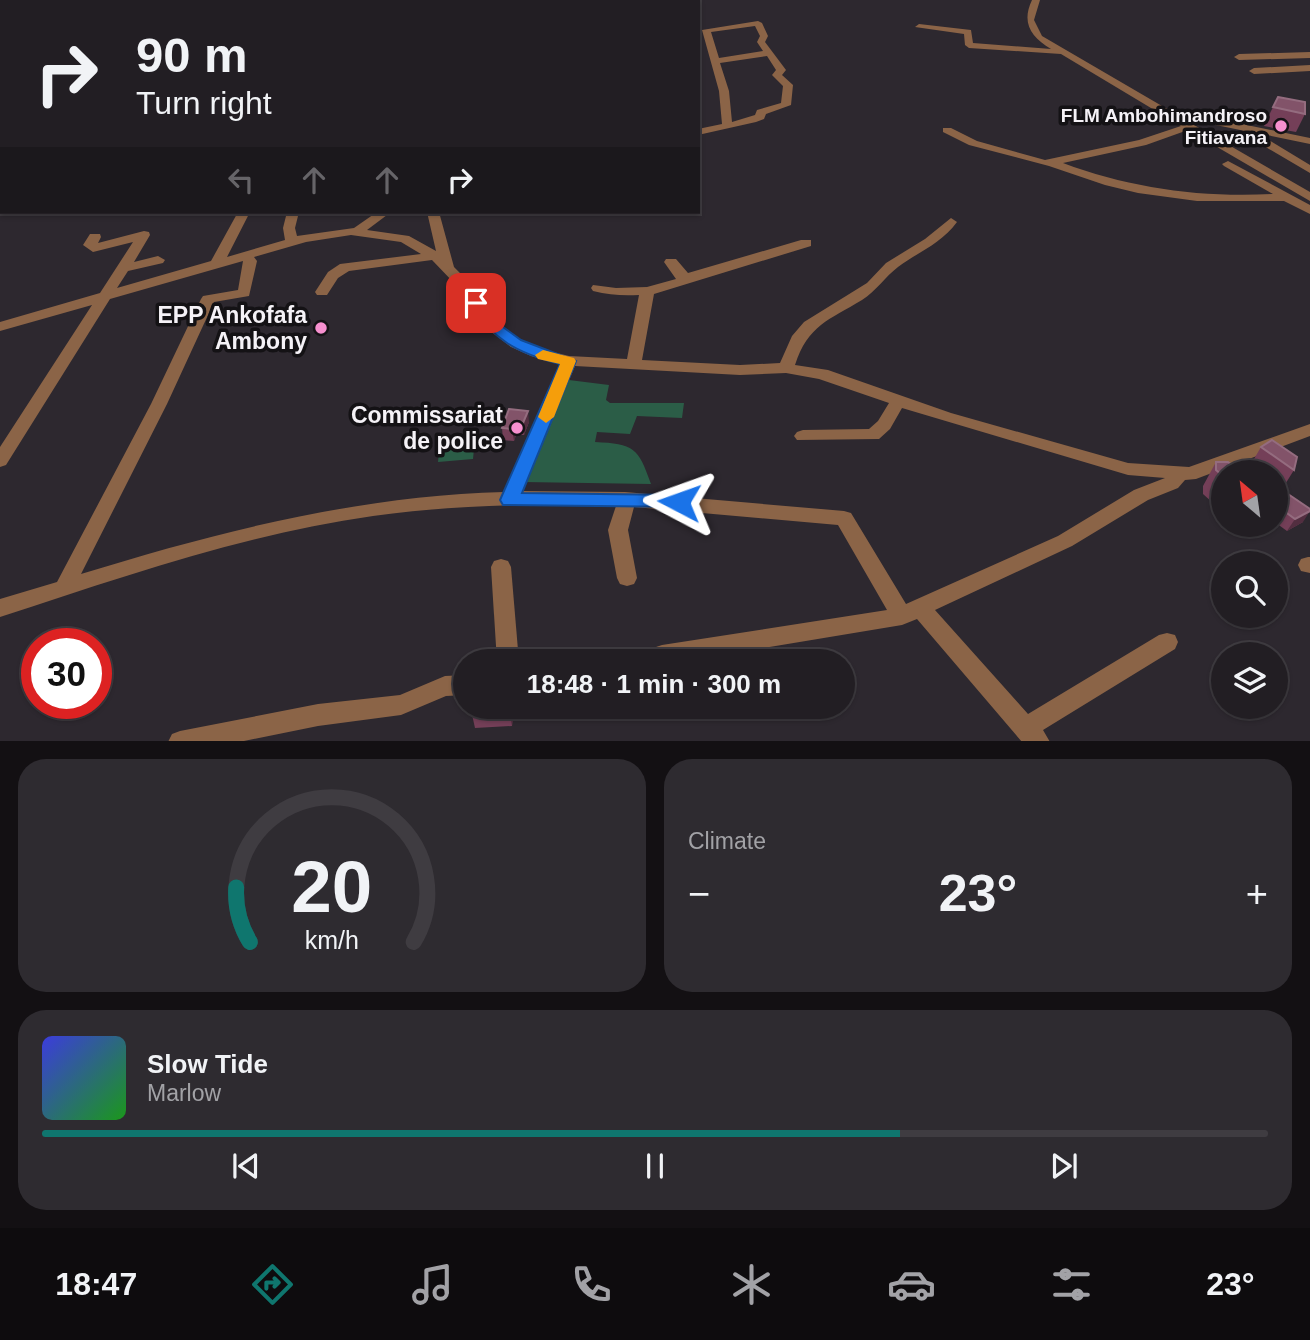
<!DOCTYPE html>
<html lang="en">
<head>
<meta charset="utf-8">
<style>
  body { margin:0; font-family:Helvetica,sans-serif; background:#2e2b30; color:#f1f3f6; height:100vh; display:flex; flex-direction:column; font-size:26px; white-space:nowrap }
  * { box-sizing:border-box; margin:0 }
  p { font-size:23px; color:#a2a2a6 }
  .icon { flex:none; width:38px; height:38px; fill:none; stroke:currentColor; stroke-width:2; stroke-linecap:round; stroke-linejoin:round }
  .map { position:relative; height:741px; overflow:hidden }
  .side { display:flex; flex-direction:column; gap:18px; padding:18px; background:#131013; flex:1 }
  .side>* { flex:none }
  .top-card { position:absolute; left:0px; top:0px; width:700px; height:214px; box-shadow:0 2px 5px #0004,0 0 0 2px #3f3c41; background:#221e23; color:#f1f3f6; overflow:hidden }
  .needle { width:46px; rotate:331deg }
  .fabs { position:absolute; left:1211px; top:460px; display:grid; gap:14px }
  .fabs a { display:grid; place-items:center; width:77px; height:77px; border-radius:50%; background:#221e23; box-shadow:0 2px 5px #0004,0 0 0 2px #3f3c41; font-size:35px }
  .speed { position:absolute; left:21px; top:628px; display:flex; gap:14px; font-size:35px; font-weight:700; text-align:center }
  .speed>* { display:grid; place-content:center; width:91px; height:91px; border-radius:50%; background:#221e23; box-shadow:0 2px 5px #0004,0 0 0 2px #3f3c41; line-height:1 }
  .speed .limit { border:10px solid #d22; background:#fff; color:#111 }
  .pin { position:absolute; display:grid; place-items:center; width:60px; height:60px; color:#fff; margin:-30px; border-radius:14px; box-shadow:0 4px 10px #0006 }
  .me { position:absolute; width:77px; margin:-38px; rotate:274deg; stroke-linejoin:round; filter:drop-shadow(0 0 5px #0008) }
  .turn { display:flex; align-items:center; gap:24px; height:147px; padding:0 21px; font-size:32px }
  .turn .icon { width:91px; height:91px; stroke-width:2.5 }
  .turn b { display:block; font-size:49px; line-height:60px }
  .lanes { display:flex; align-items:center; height:66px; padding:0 21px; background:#0003; justify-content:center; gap:35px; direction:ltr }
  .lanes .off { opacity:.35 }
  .big { font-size:52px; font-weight:700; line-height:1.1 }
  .side .card { flex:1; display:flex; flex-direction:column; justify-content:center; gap:10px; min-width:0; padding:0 24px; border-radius:28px; background:#2e2b30 }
  .side .dial { align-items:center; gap:0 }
  .dial svg { height:182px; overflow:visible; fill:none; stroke:#3f3c41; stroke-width:7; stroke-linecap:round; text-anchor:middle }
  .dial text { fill:#f1f3f6; stroke:none }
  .song { display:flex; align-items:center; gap:21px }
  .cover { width:84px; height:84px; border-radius:10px; background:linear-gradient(135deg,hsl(240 70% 55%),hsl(120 70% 35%)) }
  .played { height:7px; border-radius:4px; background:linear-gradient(90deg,#0f766e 70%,#3f3c41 70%) }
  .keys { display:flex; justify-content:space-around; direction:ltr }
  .heat { display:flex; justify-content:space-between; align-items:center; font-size:38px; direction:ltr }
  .side .tiles { flex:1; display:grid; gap:18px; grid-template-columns:1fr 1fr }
  .card:last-child { grid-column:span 2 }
  .trip { position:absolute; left:453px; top:649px; width:402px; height:70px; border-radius:35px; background:#221e23; box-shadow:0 2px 5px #0004,0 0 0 2px #3f3c41; font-weight:700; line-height:70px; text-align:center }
  .tab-bar { display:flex; height:112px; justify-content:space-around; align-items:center; background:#0e0c0e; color:#a2a2a6 }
  .tab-bar .icon { width:49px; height:49px }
  .tab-bar .on { color:#0f766e }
  .tab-bar b { font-size:32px; color:#f1f3f6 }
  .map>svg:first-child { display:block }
</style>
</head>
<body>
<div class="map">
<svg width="1310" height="742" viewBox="0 0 1310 742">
  <rect width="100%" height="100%" fill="#2d282f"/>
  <g fill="#2b5d47">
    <path d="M569,380L609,385L606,400L610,403H684L682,418L637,416L630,434L597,432L595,442C634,444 638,447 651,484L523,482Z"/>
    <path d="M475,438L473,459L438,462L440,441Z"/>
  </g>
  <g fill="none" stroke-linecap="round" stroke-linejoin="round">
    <g fill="#8b6447" fill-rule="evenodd">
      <path d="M150,0H160L148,2Z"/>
      <path d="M233,0H243L245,2H234Z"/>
      <path d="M392,0H420L389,2Z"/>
      <path d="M447,0H455L456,2H448Z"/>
      <path d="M485,0H578L576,2Z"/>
      <path d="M625,0H633L634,2H626Z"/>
      <path d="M1032,0H1040L1034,20L1042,36L1174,113L1179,111L1310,138V144L1257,133L1310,165V173L1245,135V131L1182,118L1310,192V201L1188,130L1146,145L1063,163C1130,188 1201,198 1273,194L1224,166L1222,164L1228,161L1310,205V214L1284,201H1197L1138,193L1105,185L1049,166L969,145L943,132V128H951L977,141L1045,160L1139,140L1181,126L1061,54L969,48L965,45L964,34L915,27L919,24L971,30L973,43L1051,49C1031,37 1021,23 1032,0Z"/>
      <path d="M758,21L762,23L768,36L765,42L786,70L782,75L793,85L791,105L766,114L764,119L756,122L698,135V129L722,124L719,91L702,30ZM755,26L760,36L757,42L763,51L719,58L711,32ZM767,56L776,70L772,75L783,86L781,103L757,110L755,115L732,122L729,91L720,63Z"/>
      <path d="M1310,52V58L1239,60L1234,57L1239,54Z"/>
      <rect x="0" y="63" width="2" height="6"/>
      <path d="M1310,65V71L1254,74L1249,71L1254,68Z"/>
      <path d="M2,74V80L0,81V75Z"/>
      <path d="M238,212H250L227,257L285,240L283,228L287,212H299L295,228L297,236L354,228L377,212H391L367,230L409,236L436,251L427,212H439L454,267L466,279L496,322L521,341L541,349L569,356L627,359L639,295C623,296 609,295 593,291L591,288L593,285L616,288L647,287L676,279L664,262L666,259H676L688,273L801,240H811V246L654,294L642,360L740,365L780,363L792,336L804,322L867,283L886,263L925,239L951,218L957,222C941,244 918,252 898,267C885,277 876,291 862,300C829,320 808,325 795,365L828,370L951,413L1128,463L1189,467L1310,424V436L1196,479L1185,480L1178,488L1148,500L1072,546L935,610L1028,714L1159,635L1167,633L1175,635L1178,642L1175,649L1043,730L1050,742H1022L917,619L902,625L680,662H629L632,655L662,645L887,610L838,525L634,507L628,530L637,578L634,584L627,586L620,584L617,578L608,530L616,506C534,503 454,505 373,516C245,534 122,577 0,617V599L57,582L151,404L201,299L203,296L238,290L243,261L110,299L6,465L0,467V447L92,305L0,331V322L100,293L133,242L93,252L83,245L90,234H100L101,237L98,243L144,231L149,232L150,235L134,262L158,256L165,260L163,263L128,271L117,288L211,261ZM351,235L401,242L421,254L340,264L328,272L315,292L317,295H327L338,278L349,271L432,260L456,285L486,328L511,347L531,356L560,364L504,492C359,496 220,531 81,574L167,404L214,302L249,296L257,261L254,257L306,242ZM575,366L740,375L786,373L819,379L889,403L878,421L869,429L803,430L797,432L794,436L797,440L879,439L890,429L902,408L1128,475L1165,478L1134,490L1058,536L906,604L851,513L844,511L625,492L523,491Z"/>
      <path d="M1308,557H1310V573L1301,571L1298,565L1301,559Z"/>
      <path d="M501,559L508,561L511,567L519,662H497L491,567L494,561Z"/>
      <path d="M466,675V695L446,696L401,715L318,726L239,742H168L172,734L180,731L318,704L400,695L445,676Z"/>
    </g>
  </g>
  <g fill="#743f58">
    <path d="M1273,107L1305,114L1296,132L1264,126Z"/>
    <path d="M509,409L529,422L524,435H516L514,441L503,440L502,428Z"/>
    <path d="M1261,447L1294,470L1279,494L1276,492V472H1249L1247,471Z"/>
    <path d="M1216,462L1223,472V512L1203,494V486Z"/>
    <path d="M1276,497L1303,522L1287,531L1276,523Z"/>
    <path d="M472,707H514L512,726L475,728L471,710Z"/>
  </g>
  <g fill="#522e40">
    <path d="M528,411L529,422L524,435L523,423Z"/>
    <path d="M514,423L516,435L514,441L512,429Z"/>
    <path d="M1310,511L1303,522L1287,531L1295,519Z"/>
    <path d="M509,707H514L512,726L509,709Z"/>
  </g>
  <g fill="#825369" stroke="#946c7f" stroke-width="2">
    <path d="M1278,97L1305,102V114L1273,107Z"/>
    <path d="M509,409L528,411L523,423H514L512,429L502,428Z"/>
    <path d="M1272,440L1297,457L1294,470L1261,447Z"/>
    <path d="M1216,462H1228L1241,472H1223V476L1216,470Z"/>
    <path d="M1285,492L1310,509V511L1295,519L1276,505V497Z"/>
    <path d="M472,707H509V709L471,710Z"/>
  </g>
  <path fill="#1a73e8" stroke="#114b97" stroke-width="2" d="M476,299L481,300L496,322L521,340L576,361L522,493L679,495L688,502L686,507L503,505L500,500L560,364C516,353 494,340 469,303Z"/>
  <path fill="#f59e0b" d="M543,350L574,358L576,361L554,417L546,423L538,417L560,364L538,359L535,355Z"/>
  <g fill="#f690cf" stroke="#141215" stroke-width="2.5">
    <circle cx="1281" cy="126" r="7"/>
    <circle cx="321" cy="328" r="7"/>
    <circle cx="517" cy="428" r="7"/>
  </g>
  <g text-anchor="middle" stroke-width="7" stroke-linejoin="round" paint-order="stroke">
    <g font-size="19" font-weight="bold" fill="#f5f2f7" stroke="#141215" text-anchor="end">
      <text x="1267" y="122">FLM Ambohimandroso<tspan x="1267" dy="22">Fitiavana</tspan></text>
    </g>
    <g font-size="23" font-weight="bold" fill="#f5f2f7" stroke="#141215" text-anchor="end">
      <text x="307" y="323">EPP Ankofafa<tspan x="307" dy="26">Ambony</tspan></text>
      <text x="503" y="423">Commissariat<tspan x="503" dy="26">de police</tspan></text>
    </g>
  </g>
</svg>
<div class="fabs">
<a><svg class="needle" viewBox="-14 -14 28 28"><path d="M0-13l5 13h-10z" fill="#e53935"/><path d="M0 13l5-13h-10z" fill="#a2a2a6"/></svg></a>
<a><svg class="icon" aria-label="search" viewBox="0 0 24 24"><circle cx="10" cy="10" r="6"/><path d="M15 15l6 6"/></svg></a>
<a><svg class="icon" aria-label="layers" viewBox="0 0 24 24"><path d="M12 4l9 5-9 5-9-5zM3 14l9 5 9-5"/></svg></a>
</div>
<div class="speed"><div class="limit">30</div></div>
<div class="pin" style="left:476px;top:303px;background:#d93025"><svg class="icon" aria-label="arrive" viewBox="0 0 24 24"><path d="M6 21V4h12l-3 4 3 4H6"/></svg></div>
<svg class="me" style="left:679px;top:502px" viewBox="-20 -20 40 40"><path d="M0-17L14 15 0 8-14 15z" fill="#1a73e8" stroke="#fff" stroke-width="4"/></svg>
<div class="trip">18:48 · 1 min · 300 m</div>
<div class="top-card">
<div class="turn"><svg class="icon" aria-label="right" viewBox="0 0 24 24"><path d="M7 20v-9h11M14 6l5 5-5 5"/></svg><div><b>90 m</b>Turn right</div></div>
<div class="lanes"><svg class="icon off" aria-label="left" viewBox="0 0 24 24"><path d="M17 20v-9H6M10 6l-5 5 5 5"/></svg><svg class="icon off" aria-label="ahead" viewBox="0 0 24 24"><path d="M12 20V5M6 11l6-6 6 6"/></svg><svg class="icon off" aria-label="ahead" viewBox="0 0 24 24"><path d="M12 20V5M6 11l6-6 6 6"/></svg><svg class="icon" aria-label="right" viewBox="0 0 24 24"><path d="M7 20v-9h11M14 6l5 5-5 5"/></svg></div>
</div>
</div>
<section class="side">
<div class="tiles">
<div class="card dial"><svg viewBox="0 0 100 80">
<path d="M14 69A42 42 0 1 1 86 69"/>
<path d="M14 69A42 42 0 0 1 8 45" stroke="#0f766e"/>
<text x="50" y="56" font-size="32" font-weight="700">20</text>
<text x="50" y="72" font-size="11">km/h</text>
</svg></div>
<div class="card"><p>Climate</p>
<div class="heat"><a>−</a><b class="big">23°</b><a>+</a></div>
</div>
<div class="card">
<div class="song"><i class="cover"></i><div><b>Slow Tide</b><p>Marlow</p></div></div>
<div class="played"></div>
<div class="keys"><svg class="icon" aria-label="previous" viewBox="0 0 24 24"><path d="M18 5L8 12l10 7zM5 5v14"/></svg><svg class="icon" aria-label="pause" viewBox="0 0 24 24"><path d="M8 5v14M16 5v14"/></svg><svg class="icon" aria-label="next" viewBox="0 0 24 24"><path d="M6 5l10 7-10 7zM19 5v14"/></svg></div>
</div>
</div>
</section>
<nav class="tab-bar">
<b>18:47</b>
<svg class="icon on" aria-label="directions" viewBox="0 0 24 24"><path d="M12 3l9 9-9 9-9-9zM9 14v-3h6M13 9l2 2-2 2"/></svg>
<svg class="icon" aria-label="music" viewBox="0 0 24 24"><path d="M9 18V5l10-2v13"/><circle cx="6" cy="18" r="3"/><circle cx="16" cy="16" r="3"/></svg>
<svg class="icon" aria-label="phone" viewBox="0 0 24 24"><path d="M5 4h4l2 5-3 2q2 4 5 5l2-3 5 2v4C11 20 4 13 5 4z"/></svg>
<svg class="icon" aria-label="climate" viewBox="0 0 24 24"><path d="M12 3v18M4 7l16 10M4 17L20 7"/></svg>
<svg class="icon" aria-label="car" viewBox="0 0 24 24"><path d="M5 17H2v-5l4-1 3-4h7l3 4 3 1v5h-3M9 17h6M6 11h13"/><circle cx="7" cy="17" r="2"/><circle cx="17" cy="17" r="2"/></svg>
<svg class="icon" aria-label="filters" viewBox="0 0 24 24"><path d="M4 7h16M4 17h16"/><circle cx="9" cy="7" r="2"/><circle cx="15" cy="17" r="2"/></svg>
<b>23°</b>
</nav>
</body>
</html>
